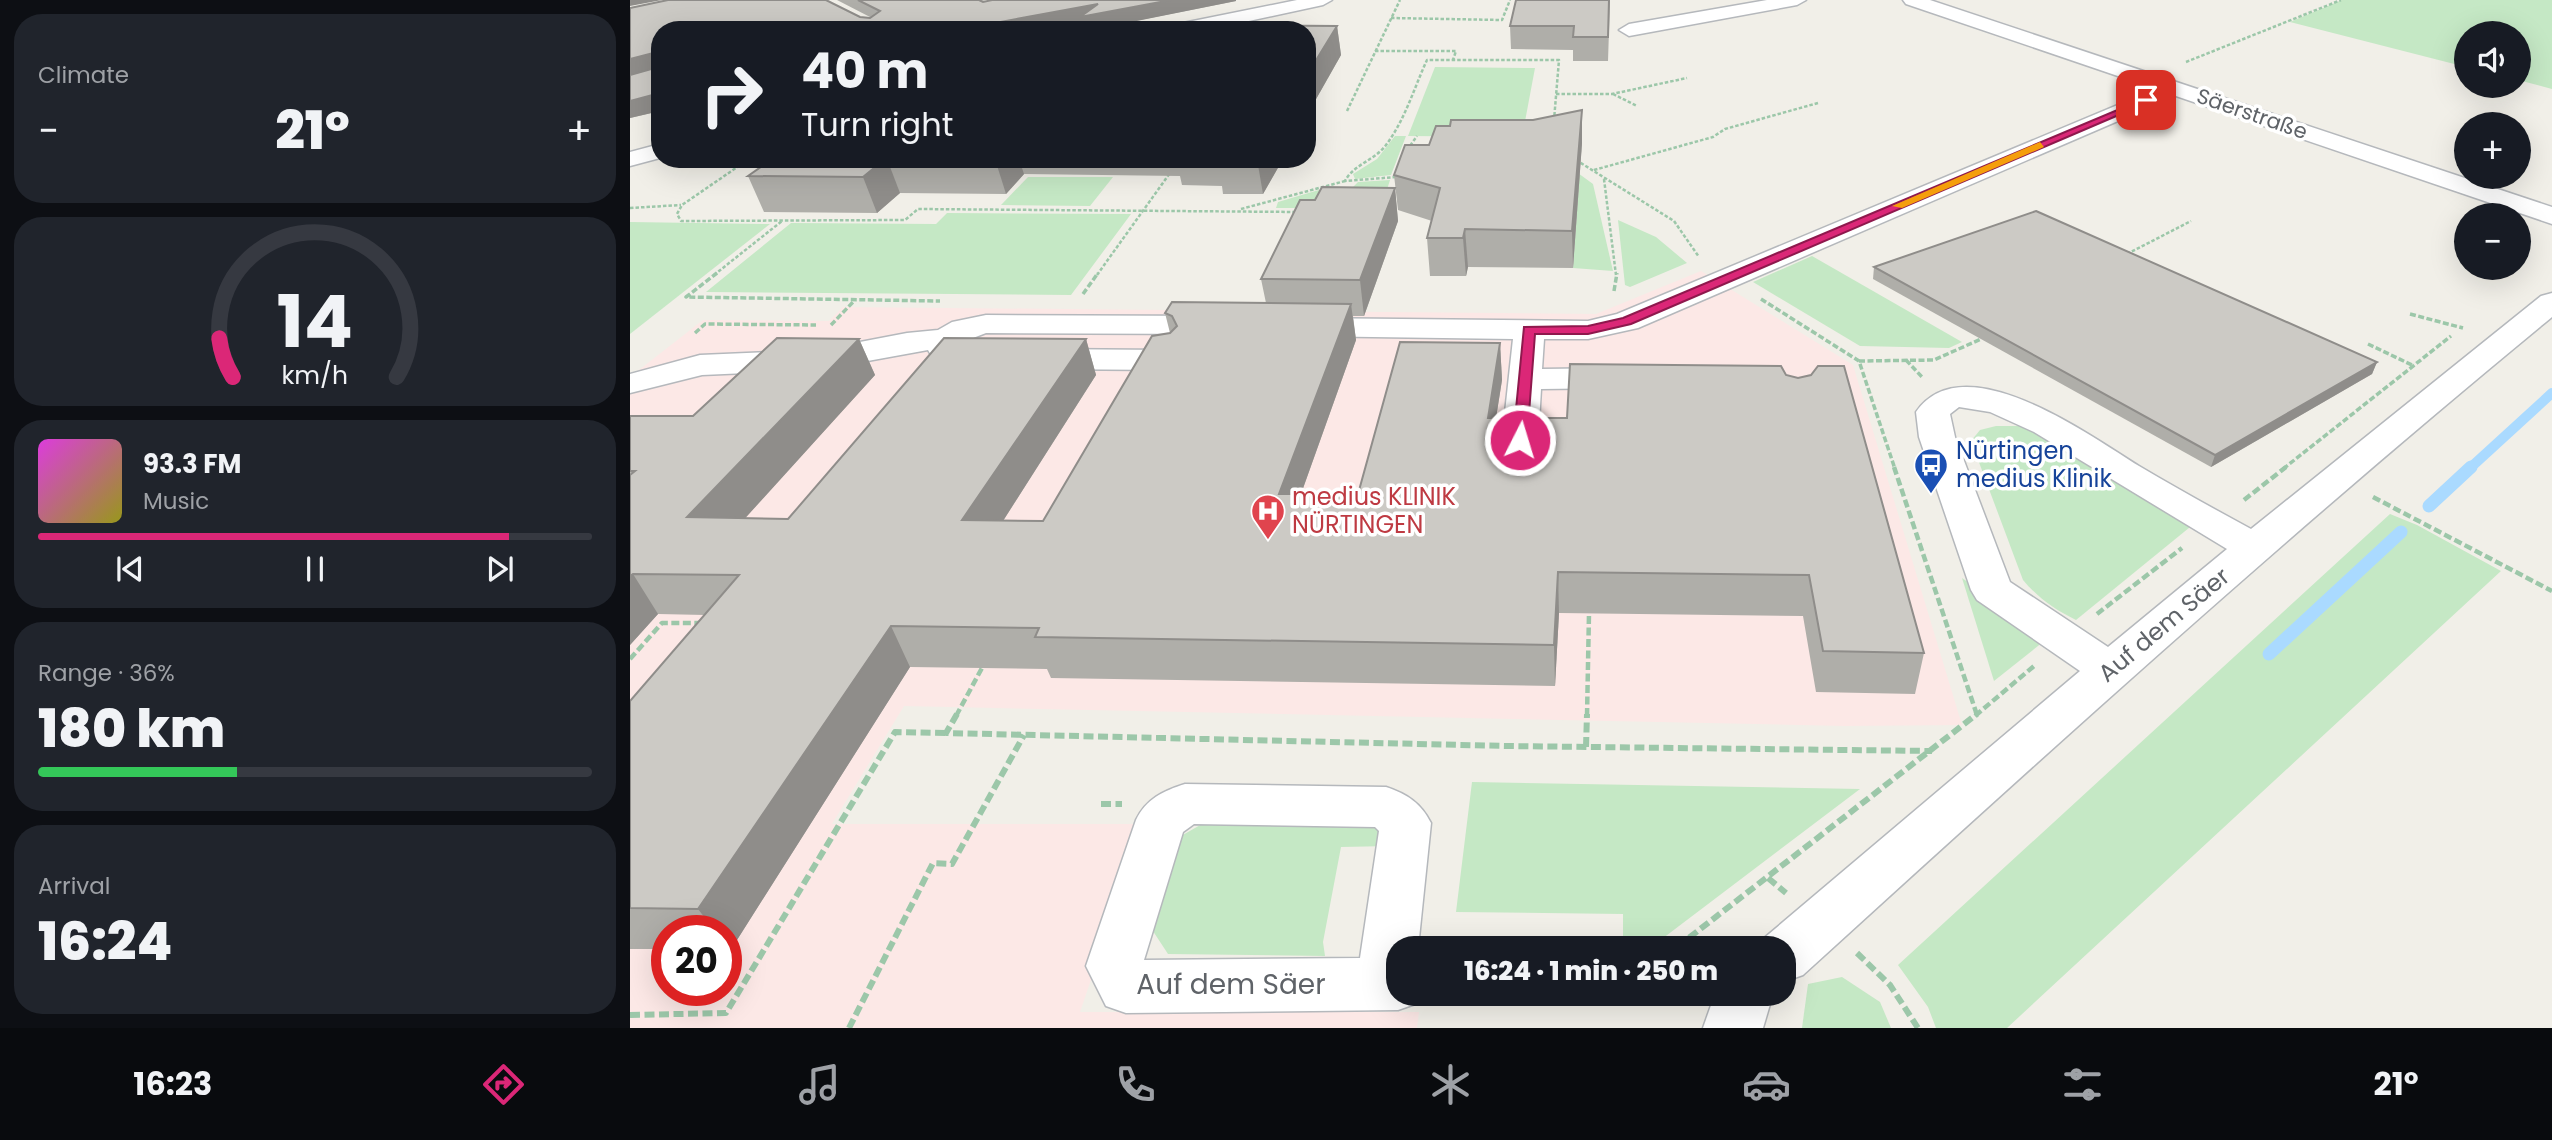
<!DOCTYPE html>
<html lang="en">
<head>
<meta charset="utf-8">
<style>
  body { margin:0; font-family:Poppins,sans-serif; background:#20242c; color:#f1f3f6; height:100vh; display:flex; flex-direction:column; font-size:26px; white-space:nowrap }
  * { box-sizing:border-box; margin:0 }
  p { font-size:23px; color:#9ea1a6 }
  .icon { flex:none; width:38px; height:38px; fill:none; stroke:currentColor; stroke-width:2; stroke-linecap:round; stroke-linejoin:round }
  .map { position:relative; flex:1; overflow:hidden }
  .sheet { display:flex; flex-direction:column; gap:14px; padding:14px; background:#0d0f14; width:630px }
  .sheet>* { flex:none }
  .banner { position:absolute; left:21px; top:21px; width:665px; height:147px; border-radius:28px; box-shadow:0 7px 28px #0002; background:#171b24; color:#f1f3f6; overflow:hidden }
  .tools { position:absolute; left:1824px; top:21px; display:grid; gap:14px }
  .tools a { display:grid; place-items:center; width:77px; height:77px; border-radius:50%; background:#171b24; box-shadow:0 7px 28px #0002; font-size:35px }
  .speed { position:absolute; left:21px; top:915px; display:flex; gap:14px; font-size:35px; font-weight:700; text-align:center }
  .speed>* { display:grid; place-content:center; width:91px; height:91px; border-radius:50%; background:#171b24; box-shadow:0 7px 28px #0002; line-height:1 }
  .speed .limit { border:10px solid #d22; background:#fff; color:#111 }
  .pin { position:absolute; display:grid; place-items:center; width:60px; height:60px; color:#fff; margin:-30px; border-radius:14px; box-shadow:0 4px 10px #0006 }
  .me { position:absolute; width:77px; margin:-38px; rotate:5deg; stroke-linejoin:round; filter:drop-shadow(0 0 5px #0008) }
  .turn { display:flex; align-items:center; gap:24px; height:147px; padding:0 35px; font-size:32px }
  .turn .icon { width:91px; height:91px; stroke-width:2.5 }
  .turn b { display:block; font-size:49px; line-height:60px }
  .big { font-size:52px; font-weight:800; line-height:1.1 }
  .sheet .card { flex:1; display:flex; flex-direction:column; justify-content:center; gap:10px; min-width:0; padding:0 24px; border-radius:28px; background:#20242c }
  .sheet .dial { align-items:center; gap:0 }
  .dial svg { height:182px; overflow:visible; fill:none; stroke:#363941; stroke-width:7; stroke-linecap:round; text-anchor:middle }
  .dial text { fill:#f1f3f6; stroke:none }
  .song { display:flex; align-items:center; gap:21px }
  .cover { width:84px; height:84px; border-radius:10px; background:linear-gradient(135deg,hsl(300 70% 55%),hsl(60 70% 35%)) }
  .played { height:7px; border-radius:4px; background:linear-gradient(90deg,#db2777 85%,#363941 85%) }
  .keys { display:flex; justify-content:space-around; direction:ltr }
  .heat { display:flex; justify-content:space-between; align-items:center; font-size:38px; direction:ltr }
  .charge { height:10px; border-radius:5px; background:linear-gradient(90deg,#34c759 36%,#363941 0) }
  .trip { position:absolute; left:756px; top:936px; width:410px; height:70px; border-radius:28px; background:#171b24; box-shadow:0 7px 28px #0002; font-weight:800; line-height:70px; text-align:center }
  .menu { display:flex; height:112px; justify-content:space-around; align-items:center; background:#090b0e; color:#9ea1a6 }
  .menu .icon { width:49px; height:49px }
  .menu .current { color:#db2777 }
  .menu b { font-size:32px; color:#f1f3f6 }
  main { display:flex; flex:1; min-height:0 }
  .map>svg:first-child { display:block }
</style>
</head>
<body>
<main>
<section class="sheet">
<div class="card"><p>Climate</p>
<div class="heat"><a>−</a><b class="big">21°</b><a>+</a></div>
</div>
<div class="card dial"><svg viewBox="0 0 100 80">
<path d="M14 69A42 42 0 1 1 86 69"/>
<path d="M14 69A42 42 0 0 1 8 52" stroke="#db2777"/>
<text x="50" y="56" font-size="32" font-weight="700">14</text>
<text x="50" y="72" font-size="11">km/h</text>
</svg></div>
<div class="card">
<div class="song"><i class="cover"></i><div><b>93.3 FM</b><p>Music</p></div></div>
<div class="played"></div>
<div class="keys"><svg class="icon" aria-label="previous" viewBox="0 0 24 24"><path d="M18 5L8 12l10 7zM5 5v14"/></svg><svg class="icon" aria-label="pause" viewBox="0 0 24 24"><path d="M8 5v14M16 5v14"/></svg><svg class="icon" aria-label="next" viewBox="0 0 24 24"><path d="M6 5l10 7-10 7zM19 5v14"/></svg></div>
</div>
<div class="card"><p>Range · 36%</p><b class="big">180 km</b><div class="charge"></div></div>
<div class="card"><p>Arrival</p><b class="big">16:24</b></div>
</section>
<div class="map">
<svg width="1922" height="1028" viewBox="0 0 1922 1028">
  <rect width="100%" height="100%" fill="#f1efe8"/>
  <path fill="#fce8e6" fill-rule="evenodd" d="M1071,271L1223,365L1332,725L1215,726L274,706L202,824H514L450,1012H789L787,1028H0V377L73,320L199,321L213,307L966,314ZM37,931H96V990H37Z"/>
  <g fill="#c5e8c5">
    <path d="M1712,0H1922V89L1888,80V33H1836V67L1660,22Z"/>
    <path d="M805,67L905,68L892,137L778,136Z"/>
    <path d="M765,136H776L761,175L725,179L723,174L747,159Z"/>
    <path d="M904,141L963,184L983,271L943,268L949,182Z"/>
    <path d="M398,177H483L460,206L371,205Z"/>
    <path d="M760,180L754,199L703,208H646L648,202L699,187L722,188L728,182Z"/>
    <path d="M317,213L501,214L441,295L76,292L161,223L306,224Z"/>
    <path d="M988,220L1026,237L1057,263L1000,287L995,285Z"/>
    <path d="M0,222L140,224L0,334Z"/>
    <path d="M1182,256L1332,342L1319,348L1230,346L1123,282Z"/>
    <path d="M1366,426H1390L1411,431L1565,523L1446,620C1425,610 1408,598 1393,580L1341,441L1350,430Z"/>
    <path d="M1760,514L1787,525L1871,571L1377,1028H1306L1298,1007L1268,965Z"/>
    <path d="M1332,578L1418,638L1364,681Z"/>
    <path d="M842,782L1230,789L1020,948H993V914L826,912Z"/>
    <path d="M586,816L741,820L760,846L711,847L693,942L695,956L538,954L519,925L551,836Z"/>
    <path d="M1212,977L1250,1002L1261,1028H1172L1178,984Z"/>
  </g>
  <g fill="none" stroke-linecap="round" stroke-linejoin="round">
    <path stroke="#aadaff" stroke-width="10" d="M1839,469L1922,393"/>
    <g stroke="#aadaff" stroke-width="13">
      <path d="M1799,506L1841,467"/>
      <path d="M1639,654L1771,532"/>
    </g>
    <g stroke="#b5b8bc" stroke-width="3">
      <g id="minor">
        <path d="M667,0H702L693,5L577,30H539L548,24Z"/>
        <path d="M1137,0H1176L1167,5L999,36L989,30L999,24Z"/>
        <path d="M1273,0H1300L1922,207V224L1546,96L1008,328L958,339H914L912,369L991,368L1003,371L1008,378L1003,385L991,388L911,389L908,440L903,448L890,451L877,448L872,440L883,339L672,336L661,334L656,327L661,320L672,318L958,321L987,314L1526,89L1276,4Z"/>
        <path d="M30,144V158L0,166V152Z"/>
        <path d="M1922,293V317C1665,528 1419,751 1173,975L1153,982V948H1129L1133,939L1450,671L1347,600L1341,590L1289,437L1286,412C1334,343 1460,436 1509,466C1546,488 1584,509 1621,529L1911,296ZM1329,407L1360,412L1404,432L1597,549L1478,647L1380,582L1325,437L1320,414Z"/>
        <path d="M356,315L591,316L602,318L606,325L602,332L591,334L356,333L330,343L334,348L361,351L366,358L361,365C341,370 309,371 298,350L188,370L72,375L0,393V374L70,355L188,350L277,333L308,330L322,322Z"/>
        <path d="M410,349L537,350L548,353L553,360L548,367L537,370L410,369L399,366L394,359L399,352Z"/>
        <path d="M555,784L756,787C777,794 791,803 801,823L788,948H768V994H792L788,1003L768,1010L496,1013L476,1006L456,966L506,820C516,799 533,791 555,784ZM564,824L745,827L749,831L730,958L514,960L553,832Z"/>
        <path d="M1085,994H1143L1133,1028H1073Z"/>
      </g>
    </g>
    <g stroke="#9cc7a9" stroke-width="2.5" stroke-dasharray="3.5 2" stroke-linecap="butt">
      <path d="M761,18L872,20L880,0"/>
      <path d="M745,51H826L823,60"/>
      <path d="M1556,62L1711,0"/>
      <path d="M926,94H982L1057,78"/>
      <path d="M983,94L1007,106"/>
      <path d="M717,111L770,0"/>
      <path d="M777,150L787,136"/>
      <path d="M119,159L52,205L47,214L51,221L275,220L288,209L668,212"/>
      <path d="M83,160L90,163L104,159"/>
      <path d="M946,160L1044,221L1069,257"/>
      <path d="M964,170L1083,137L1095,129L1188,103"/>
      <path d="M766,177L715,181C723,165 745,160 756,145C775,120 784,88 797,60H929L924,120"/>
      <path d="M974,179L986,275"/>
      <path d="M0,208L51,205"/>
      <path d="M611,209L715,181"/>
      <path d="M1497,254L1561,221"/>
      <path d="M84,275L152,221"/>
      <path d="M467,275L540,173"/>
    </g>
    <g stroke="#9cc7a9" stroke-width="3.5" stroke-dasharray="6 2.5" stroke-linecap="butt">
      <path d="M87,273L56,297L310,301"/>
      <path d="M984,291L987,273"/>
      <path d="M453,294L468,273"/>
      <path d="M1131,299L1229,361L1265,469"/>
      <path d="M1780,314L1833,328"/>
      <path d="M201,325L224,301"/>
      <path d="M65,333L75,324L186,325"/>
      <path d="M1738,344L1782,365"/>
      <path d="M1276,360L1292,377"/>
      <path d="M1229,361L1304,360L1351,339"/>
      <path d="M1653,469L1821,336"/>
    </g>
    <g stroke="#9cc7a9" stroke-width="4.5" stroke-dasharray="8 3.5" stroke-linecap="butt">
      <path d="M1264,467L1347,715"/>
      <path d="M1743,497L1922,591"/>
      <path d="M1614,500L1656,467"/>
      <path d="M1467,614L1552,548"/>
      <path d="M0,659L32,623H71"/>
      <path d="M326,716L352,668"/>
      <path d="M957,716L959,613"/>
      <path d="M1345,716L1404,666"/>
    </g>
    <g stroke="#9cc7a9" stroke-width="6" stroke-dasharray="10 4.5" stroke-linecap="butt">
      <path d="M327,714L316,733L876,746L1302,751"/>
      <path d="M956,747L957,714"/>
      <path d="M471,804H492"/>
      <path d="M1138,878L1156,893"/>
      <path d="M1050,948L1051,944L1347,714"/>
      <path d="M1227,953L1260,985L1288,1028"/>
      <path d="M0,1015L96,1013L265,732L316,733"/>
      <path d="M219,1028L303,863L322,864L394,735"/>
    </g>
    <use href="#minor" fill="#fff" fill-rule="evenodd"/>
  </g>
  <g fill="#afaea9" fill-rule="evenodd">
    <path d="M38,0H196L230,17L240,18V17L207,0H356L351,1L353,2L362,0H606V1L490,24L707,26L711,55L677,115V30H30V111L0,118V8ZM451,22L452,24H438Z"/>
    <path d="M980,0L978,61H943V50L881,49L880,26Z"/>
    <path d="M952,143L943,268L838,267L836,276H800L797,238L802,221L768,210L764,175L799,145Z"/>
    <path d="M142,159H653L633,194H593L592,186L552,185L550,176L394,174L376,194L270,193L247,213L134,212L118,176Z"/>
    <path d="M765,188L768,221L734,316H723L726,340L671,494H728L870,343L872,380L866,418H937L940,364L1294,653L1285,694L1186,692L1173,616L929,613L925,686L421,678L417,669L280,667L100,951L96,950V931H37V949H0V701L75,615L28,614L0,645V416H63L229,339L245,375L115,518L158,519L456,339L466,375L373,521H413L540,333L535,313L636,303L631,279L685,200Z"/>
    <path d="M1244,267L1747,362L1742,374L1581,467L1243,279Z"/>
  </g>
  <g fill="#8f8d8a">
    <path d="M0,0H32L0,6Z"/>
    <path d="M541,0H606V1L462,30H453L451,22L407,30H327L468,4Z"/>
    <path d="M707,26L711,55L677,115V75Z"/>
    <path d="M23,53L29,67L0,76V59Z"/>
    <path d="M30,93V111L0,118V101Z"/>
    <path d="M952,110V143L943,268L942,231Z"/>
    <path d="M255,159H257L270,193L247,213L233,177Z"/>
    <path d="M365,159H389L394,174L376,194Z"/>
    <path d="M627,159H653L633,194Z"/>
    <path d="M765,188L768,221L734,316L730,280Z"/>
    <path d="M835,229L838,267L836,276L833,238Z"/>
    <path d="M721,304L726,340L657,533L649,494Z"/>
    <path d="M229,339L245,375L80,557L57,517Z"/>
    <path d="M456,339L466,375L348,560L332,520Z"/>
    <path d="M870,343L872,380L860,456L858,418Z"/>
    <path d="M1747,362L1742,374L1581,467L1585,455Z"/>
    <path d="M928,572L929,613L925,686L924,645Z"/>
    <path d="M3,574L28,614L0,645V576Z"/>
    <path d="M261,626L280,667L100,951L96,946V931H85L68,909Z"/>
  </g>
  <g fill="#cccac5" stroke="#8f8d8a" stroke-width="2">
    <path d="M38,0H196L230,17L240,18L250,11L228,0H349L353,2L362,0H541L450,17L468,4L327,30H30V93L0,101V75L25,68L26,55L23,53L0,59V8Z"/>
    <path d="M886,0H979L978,37H943L944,26H880Z"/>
    <path d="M418,24L707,26L677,75V30H410Z"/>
    <path d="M952,110L942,231L835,229L833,238H797L810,188L764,175L775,145H799L806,126H820L821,120H903Z"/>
    <path d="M142,159H255L233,177L118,176Z"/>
    <path d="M692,187L765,188L730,280L631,279L670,200H685Z"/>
    <path d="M1406,211L1747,362L1585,455L1244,267Z"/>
    <path d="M542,302L721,304L649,494H728L770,342L870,343L858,418H937L940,364L1151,366L1156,375L1168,378L1181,375L1188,366H1214L1294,653L1193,651L1179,575L928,572L924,645L405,637L409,628L261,626L68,909L0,908V701L109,575L3,574L0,576V475L5,471H0V416H63L147,338L229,339L57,517L158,519L314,338L456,339L332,520L413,521L522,336L540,333L547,326L542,316L535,313Z"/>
  </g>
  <path fill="#db2777" stroke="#8e194d" stroke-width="2" d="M1516,98L1519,102L1001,324L958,334H905L897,440L890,445L883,440L894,327L958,326L993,318Z"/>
  <path fill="#f59e0b" d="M1410,142L1414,147L1272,208L1262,206Z"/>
  <defs>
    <g id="bus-pin" transform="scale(1.75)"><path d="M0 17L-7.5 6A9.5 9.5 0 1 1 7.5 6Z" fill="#1a4fb4" stroke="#fff"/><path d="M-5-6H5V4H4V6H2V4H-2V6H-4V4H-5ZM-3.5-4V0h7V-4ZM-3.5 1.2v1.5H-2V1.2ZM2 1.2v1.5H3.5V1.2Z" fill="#fff"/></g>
    <g id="hospital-pin" transform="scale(1.75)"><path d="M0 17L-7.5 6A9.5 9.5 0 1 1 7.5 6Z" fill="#e0444e" stroke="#fff"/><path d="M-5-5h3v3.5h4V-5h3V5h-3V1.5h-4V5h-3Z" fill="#fff"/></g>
  </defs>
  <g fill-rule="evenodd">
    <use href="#bus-pin" x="1301" y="465"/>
    <use href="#hospital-pin" x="638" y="511"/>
  </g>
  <g text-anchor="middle" stroke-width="7" stroke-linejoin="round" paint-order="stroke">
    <g font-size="21" fill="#5f6368" stroke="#fff">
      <text transform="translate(1622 114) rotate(19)" y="7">Säerstraße</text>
    </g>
    <g font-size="24" fill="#164399" stroke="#fff" text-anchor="start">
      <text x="1326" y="459">Nürtingen<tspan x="1326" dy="28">medius Klinik</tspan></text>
    </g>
    <g font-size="24" fill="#be3a42" stroke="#fff" text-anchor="start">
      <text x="662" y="505">medius KLINIK<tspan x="662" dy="28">NÜRTINGEN</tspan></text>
    </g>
    <g font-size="24" fill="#5f6368" stroke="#fff">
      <text transform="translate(1534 625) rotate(-40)" y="8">Auf dem Säer</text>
    </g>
    <g font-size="28" fill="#5f6368" stroke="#fff">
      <text x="601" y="994">Auf dem Säer</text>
    </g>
  </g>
</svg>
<div class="tools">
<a><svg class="icon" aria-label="sound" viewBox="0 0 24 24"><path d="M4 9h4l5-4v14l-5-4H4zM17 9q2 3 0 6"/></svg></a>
<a>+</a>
<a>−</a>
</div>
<div class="speed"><div class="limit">20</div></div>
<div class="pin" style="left:1516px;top:100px;background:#d93025"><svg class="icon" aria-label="arrive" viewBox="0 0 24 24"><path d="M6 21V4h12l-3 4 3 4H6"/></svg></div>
<svg class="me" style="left:890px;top:440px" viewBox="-20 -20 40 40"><circle r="17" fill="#db2777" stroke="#fff" stroke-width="3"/><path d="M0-11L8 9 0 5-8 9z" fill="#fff"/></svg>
<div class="trip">16:24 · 1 min · 250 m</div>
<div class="banner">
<div class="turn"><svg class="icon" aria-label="right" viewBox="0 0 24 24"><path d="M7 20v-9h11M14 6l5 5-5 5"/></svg><div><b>40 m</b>Turn right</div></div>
</div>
</div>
</main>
<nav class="menu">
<b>16:23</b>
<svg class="icon current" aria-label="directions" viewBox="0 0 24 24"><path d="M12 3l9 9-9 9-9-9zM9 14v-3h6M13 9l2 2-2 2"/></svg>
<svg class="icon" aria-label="music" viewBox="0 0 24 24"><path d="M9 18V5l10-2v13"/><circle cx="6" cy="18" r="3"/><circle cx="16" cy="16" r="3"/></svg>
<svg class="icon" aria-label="phone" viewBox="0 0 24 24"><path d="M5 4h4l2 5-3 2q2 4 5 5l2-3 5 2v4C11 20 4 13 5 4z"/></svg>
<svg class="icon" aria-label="climate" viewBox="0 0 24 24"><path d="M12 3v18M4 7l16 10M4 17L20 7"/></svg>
<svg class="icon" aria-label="car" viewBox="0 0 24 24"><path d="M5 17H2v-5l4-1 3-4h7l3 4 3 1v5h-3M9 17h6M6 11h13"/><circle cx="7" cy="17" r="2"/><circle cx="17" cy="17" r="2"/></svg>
<svg class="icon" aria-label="filters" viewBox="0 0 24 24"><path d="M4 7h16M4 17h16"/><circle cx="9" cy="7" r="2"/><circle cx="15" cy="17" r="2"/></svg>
<b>21°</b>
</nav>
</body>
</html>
